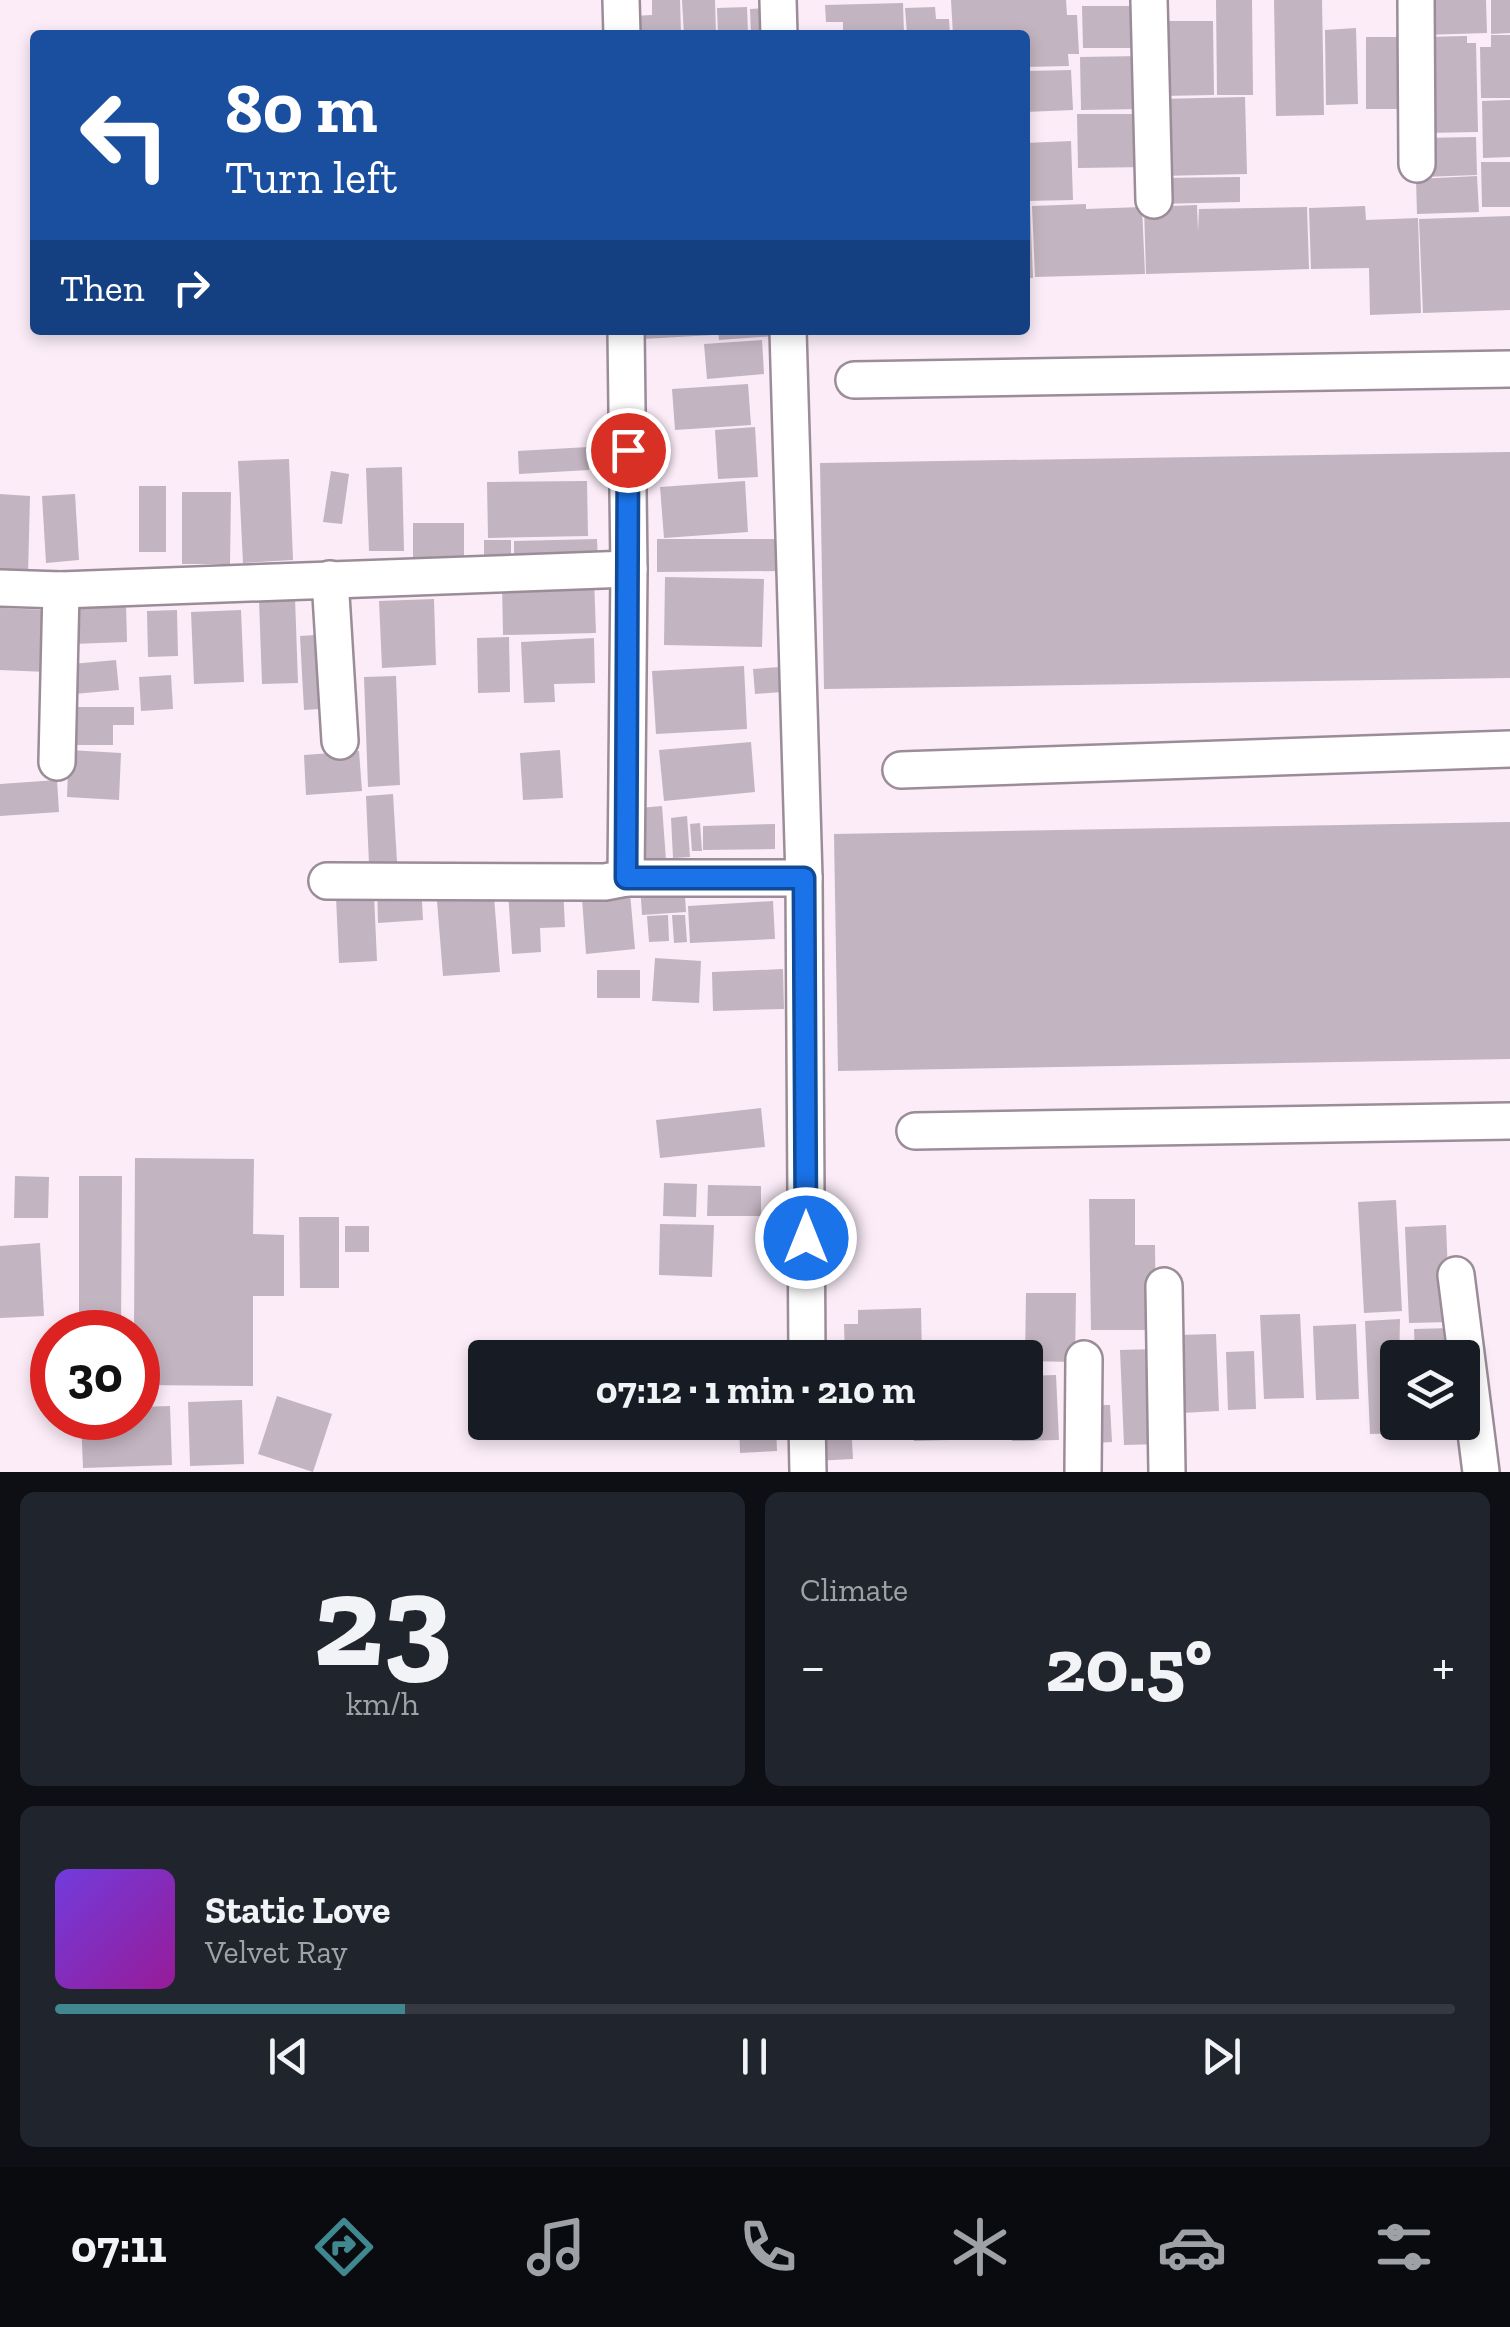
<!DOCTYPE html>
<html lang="en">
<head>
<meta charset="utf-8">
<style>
  body { margin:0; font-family:"Zilla Slab",serif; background:#20242c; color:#f1f3f6; height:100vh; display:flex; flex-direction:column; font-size:38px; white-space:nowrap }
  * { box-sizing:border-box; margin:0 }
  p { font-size:32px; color:#9ea1a6 }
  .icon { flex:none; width:55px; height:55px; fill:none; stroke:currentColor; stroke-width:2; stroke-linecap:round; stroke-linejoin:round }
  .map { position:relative; height:1472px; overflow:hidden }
  .drawer { display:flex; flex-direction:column; gap:20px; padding:20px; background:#0d0f14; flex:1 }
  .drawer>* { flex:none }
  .hud { position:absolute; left:30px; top:30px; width:1000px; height:305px; border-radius:10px; box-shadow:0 5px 15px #0003; background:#1a4fa0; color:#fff; overflow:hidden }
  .buttons { position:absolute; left:1380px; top:1340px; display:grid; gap:20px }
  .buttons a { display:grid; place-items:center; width:100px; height:100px; border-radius:10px; background:#171b24; box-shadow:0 5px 15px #0003; font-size:50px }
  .speed { position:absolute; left:30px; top:1310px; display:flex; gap:20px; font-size:50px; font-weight:700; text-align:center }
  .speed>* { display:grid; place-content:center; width:130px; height:130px; border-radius:50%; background:#171b24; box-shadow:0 5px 15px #0003; line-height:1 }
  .speed .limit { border:15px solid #d22; background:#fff; color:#111 }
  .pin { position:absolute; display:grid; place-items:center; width:85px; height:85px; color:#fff; margin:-42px; border:5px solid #fff; border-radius:50%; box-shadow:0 2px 10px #0007 }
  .me { position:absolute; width:110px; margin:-55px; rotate:0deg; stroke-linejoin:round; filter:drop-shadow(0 0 8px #0008) }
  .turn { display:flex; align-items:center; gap:35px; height:210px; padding:0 30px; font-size:45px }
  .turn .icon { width:130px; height:130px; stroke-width:2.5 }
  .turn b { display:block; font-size:70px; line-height:85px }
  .then { display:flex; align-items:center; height:95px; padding:0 30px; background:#0003; gap:20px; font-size:38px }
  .big { font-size:75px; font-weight:700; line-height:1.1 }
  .drawer .widget { flex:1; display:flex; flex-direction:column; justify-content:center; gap:15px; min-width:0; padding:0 35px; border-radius:15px; background:#20242c }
  .drawer .dial { align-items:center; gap:0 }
  .dial b { font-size:130px; line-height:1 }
  .song { display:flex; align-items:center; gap:30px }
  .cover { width:120px; height:120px; border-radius:15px; background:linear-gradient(135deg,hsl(260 70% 55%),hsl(300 70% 35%)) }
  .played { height:10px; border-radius:5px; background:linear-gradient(90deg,#408790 25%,#363941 25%) }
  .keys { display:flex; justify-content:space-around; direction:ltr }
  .heat { display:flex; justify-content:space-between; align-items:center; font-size:55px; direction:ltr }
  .drawer .tiles { flex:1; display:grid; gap:20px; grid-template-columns:1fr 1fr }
  .widget:last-child { grid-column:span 2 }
  .trip { position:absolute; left:468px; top:1340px; width:575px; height:100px; border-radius:10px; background:#171b24; box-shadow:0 5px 15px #0003; font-weight:700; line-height:100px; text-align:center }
  .dock { display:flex; height:160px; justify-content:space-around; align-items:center; background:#090b0e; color:#9ea1a6 }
  .dock .icon { width:70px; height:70px }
  .dock .selected { color:#408790 }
  .dock b { font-size:45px; color:#f1f3f6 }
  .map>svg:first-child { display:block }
</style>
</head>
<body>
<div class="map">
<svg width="1510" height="1472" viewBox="0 0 1510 1472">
  <rect width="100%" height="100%" fill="#fbecf8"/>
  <g fill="#c2b4c0">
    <path d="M652,0H680L681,35H634L633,16L652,15Z"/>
    <path d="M682,0H715L716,35H684Z"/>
    <path d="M951,0H1066L1067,15H1077L1079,54H1068L1069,66L1025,67V35H953Z"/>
    <path d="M1216,0H1252L1253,95H1217Z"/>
    <path d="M1274,0H1322L1324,115L1276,116Z"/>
    <path d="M1422,0H1486L1487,33L1423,35Z"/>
    <path d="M1491,0H1510V33L1491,34Z"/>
    <path d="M903,3L904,35H843V22H826L825,5Z"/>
    <path d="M1082,6H1138L1139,48H1083Z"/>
    <path d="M747,7L748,35H718L717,8Z"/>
    <path d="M935,7L936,19H949L950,35H907L905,8Z"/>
    <path d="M767,8L768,35H751L750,9Z"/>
    <path d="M1161,21H1213L1214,95L1162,96Z"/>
    <path d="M1356,28L1358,104L1326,105L1325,30Z"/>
    <path d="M1491,35H1510V98H1481L1480,47H1491Z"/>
    <path d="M1467,36V43H1476L1478,132L1424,133L1423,37Z"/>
    <rect x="1366" y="37" width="42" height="72"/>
    <path d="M1142,56L1143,109L1081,110L1080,57Z"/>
    <path d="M1071,70L1073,110L1025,112V71Z"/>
    <path d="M1245,97L1247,174L1161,176L1159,99Z"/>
    <path d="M1510,100V157L1483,158L1482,101Z"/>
    <path d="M1077,114H1146V167L1078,168Z"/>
    <path d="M1476,137L1477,175L1423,177L1422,138Z"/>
    <path d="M1071,141L1073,200L1025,201V143Z"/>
    <path d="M1481,162H1510V207H1482Z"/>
    <path d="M1477,176L1479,212L1417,214L1416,179Z"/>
    <path d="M1240,177V202L1158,204V178Z"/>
    <path d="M1086,204V209L1142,207L1145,274L1035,277L1032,206Z"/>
    <path d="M1030,205L1033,278H1025V206Z"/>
    <path d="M1197,205L1198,231L1199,209L1307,207L1309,269L1146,274L1144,207Z"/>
    <path d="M1365,206L1366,220L1418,218L1421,313L1370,315L1369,268L1311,269L1309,208Z"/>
    <path d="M1510,216V310L1423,313L1419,219Z"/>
    <path d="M643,330H713V335L643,339Z"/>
    <path d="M718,330H776V336L719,340Z"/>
    <path d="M762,340L764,374L707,379L704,344Z"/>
    <path d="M748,384L751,425L675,430L672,389Z"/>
    <path d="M755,427L758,477L718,479L715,430Z"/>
    <path d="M588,447L589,470L519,474L518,451Z"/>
    <path d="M1510,452V678L824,689L820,463Z"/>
    <path d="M289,459L293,560L243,563L238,461Z"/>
    <path d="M402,467L404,551H369L366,468Z"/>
    <path d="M331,471L349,474L342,524L323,522Z"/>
    <path d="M587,481L588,536L488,538L487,482Z"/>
    <path d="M745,481L748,532L664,538L660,487Z"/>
    <rect x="139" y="486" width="27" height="66"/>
    <path d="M182,492H231L230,564H182Z"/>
    <path d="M0,494L30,496L28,575L0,574Z"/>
    <path d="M75,494L79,560L46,563L42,496Z"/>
    <rect x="413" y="523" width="51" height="44"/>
    <path d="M597,539L598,562L514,563V541Z"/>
    <path d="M657,539H779V571L657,572Z"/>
    <path d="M484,540H511V569L484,568Z"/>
    <path d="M665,577L764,579L762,647L664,645Z"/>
    <path d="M594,579L596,633L503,635L502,581Z"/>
    <path d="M295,598L298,683L262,684L259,600Z"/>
    <path d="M434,599L436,665L382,668L379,601Z"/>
    <path d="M126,604L127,642L73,644L72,605Z"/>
    <path d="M0,608L49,610L47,672L0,670Z"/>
    <path d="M177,610L178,656L148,657L147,611Z"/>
    <path d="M241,610L244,682L194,684L191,612Z"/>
    <path d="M331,634L335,708L304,710L300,636Z"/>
    <path d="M509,637L510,692L478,693L477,638Z"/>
    <path d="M594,638L595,683L554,684L555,702L524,703L521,642Z"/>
    <path d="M116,660L119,690L74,694L72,664Z"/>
    <path d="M744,666L747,729L656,734L652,671Z"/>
    <path d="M780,667L782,692L755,694L753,669Z"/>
    <path d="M171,675L173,709L141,711L139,677Z"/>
    <path d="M396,676L400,785L368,787L364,677Z"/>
    <path d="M72,707H134V725H113V745H73Z"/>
    <path d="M751,742L755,792L664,801L659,750Z"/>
    <path d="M69,750L121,753L119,800L67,797Z"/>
    <path d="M560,750L563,798L523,800L520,753Z"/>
    <path d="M359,751L362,791L306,795L304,755Z"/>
    <path d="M57,780L59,812L0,816V784Z"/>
    <path d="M393,794L397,862L369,864L366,796Z"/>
    <path d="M662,806L666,860L643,862L639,808Z"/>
    <path d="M687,816L690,857L673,858L671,818Z"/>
    <path d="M1510,822V1059L838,1071L834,834Z"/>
    <path d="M700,823L702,851H692L690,824Z"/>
    <path d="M775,824V849L703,850V826Z"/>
    <path d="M684,880L686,912L642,915L640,884Z"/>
    <path d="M421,883L423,920L378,923L377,885Z"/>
    <path d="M563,887L565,927L540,928L541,952L512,954L508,891Z"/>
    <path d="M630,893L635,949L586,954L582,898Z"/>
    <path d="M374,895L377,961L339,963L336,897Z"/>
    <path d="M494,897L500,972L443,976L437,901Z"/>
    <path d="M773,901L775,939L690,943L688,906Z"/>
    <path d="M668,915L669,941L649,942L647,916Z"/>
    <path d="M672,915H685L687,942L674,943Z"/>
    <path d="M655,958L701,961L699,1003L652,1001Z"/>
    <path d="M783,969L784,1009L713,1011L712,972Z"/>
    <rect x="597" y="970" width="43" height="28"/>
    <path d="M761,1108L765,1147L660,1158L656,1120Z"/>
    <path d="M135,1158L254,1159L253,1234L284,1235V1296H253V1386L138,1385V1332H134Z"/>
    <path d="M15,1176L49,1177L48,1218H14Z"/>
    <path d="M79,1176H122L121,1332H79Z"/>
    <path d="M664,1183L697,1184L696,1217L663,1216Z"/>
    <path d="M708,1185L761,1186V1216H707Z"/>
    <path d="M1089,1199H1135V1245H1155L1156,1330H1091Z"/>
    <path d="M1396,1200L1402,1311L1364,1313L1358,1202Z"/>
    <path d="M299,1217H339V1288H300Z"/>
    <path d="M660,1224L714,1225L712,1277L659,1275Z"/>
    <path d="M1446,1225L1450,1322L1409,1323L1405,1227Z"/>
    <rect x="345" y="1226" width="24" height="26"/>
    <path d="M40,1243L44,1316L0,1318V1246Z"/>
    <path d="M1026,1293H1076L1075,1362L1025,1361Z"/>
    <path d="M921,1308L922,1358H845L844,1324H858V1310Z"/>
    <path d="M1300,1314L1304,1398L1264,1399L1260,1315Z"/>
    <path d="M1400,1319L1398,1422H1404V1433L1370,1434L1365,1321Z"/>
    <path d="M1356,1324L1359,1399L1316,1400L1313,1326Z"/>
    <path d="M1451,1328L1452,1358H1415L1414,1329Z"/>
    <path d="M1216,1334L1219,1411L1181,1413L1178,1335Z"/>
    <path d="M1158,1349L1162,1444L1124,1445L1120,1350Z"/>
    <path d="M1254,1351L1256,1409L1228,1410L1226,1352Z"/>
    <path d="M1056,1375L1059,1440L1012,1441L1011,1422H1025V1376Z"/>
    <path d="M277,1396L332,1414L313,1472L258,1454Z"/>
    <path d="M242,1400L244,1464L190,1466L188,1402Z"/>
    <path d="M1093,1405H1110L1112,1442L1094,1443Z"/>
    <path d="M170,1406L172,1465L83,1468L81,1418H138V1407Z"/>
    <path d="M739,1422H776L777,1451L740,1453Z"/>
    <path d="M811,1422H851L853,1459L813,1461Z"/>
    <path d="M862,1422H905L906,1430L863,1432Z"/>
    <path d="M914,1422H949L950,1440L914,1441Z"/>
  </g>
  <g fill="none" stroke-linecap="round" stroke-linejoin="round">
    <g stroke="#9a8d98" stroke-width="40">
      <g id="minor">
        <path d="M621,0L622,35"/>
        <path d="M778,0L779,35"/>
        <path d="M1149,0L1154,200"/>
        <path d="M1416,0L1417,164"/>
        <path d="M788,330L804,878L807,1358"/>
        <path d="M854,380L1510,369"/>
        <path d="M330,579L340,741"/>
        <path d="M0,588L61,590L629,569"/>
        <path d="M57,762L61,590"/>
        <path d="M901,770L1510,749"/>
        <path d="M626,878H804"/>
        <path d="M327,881L605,882L626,878L629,569L626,330"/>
        <path d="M915,1131L1510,1121"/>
        <path d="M1456,1275L1481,1472"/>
        <path d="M1164,1286L1167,1472"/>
        <path d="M807,1422L808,1472"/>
        <path d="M1083,1472L1084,1359"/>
      </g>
    </g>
    <use href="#minor" stroke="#fff" stroke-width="35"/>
  </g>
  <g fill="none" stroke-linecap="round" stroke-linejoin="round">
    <g stroke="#114b97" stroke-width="25">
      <path id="route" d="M628,450L626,878H804L806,1238"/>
    </g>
    <use href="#route" stroke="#1a73e8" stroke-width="18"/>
  </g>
</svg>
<div class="buttons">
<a><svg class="icon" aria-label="layers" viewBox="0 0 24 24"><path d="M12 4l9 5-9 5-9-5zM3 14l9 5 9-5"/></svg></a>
</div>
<div class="speed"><div class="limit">30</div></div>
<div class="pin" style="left:628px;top:450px;background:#d93025"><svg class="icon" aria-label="arrive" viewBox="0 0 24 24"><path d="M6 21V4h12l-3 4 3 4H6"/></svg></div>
<svg class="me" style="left:806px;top:1238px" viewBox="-20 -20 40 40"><circle r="17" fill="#1a73e8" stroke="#fff" stroke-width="3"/><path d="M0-11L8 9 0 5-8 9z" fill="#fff"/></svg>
<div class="trip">07:12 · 1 min · 210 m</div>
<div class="hud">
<div class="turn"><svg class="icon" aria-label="left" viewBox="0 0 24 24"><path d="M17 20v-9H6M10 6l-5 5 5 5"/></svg><div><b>80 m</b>Turn left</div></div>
<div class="then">Then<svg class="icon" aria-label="right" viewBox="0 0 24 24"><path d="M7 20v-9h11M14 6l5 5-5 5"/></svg></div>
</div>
</div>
<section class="drawer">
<div class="tiles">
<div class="widget dial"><b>23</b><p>km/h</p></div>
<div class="widget"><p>Climate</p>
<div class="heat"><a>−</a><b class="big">20.5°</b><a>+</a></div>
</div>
<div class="widget">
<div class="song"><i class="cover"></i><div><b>Static Love</b><p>Velvet Ray</p></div></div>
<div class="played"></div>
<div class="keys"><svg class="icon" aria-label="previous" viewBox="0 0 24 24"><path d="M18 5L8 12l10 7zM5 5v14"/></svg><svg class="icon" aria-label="pause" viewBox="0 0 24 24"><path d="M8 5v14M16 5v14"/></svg><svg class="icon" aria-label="next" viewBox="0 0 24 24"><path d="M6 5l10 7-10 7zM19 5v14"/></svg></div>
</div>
</div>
</section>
<nav class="dock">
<b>07:11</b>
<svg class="icon selected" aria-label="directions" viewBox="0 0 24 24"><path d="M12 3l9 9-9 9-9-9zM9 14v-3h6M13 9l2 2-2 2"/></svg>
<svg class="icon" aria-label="music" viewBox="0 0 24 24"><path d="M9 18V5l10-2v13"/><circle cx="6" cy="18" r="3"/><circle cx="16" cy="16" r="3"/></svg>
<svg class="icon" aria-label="phone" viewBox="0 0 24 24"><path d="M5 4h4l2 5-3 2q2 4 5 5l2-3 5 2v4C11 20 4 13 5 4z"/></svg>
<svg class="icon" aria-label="climate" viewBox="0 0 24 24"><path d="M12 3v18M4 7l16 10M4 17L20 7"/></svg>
<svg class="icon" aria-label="car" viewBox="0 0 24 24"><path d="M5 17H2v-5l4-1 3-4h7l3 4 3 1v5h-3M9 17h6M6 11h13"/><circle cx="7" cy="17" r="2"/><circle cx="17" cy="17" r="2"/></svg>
<svg class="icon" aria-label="filters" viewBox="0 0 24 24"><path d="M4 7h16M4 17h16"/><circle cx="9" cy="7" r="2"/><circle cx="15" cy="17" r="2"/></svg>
</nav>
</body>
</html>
